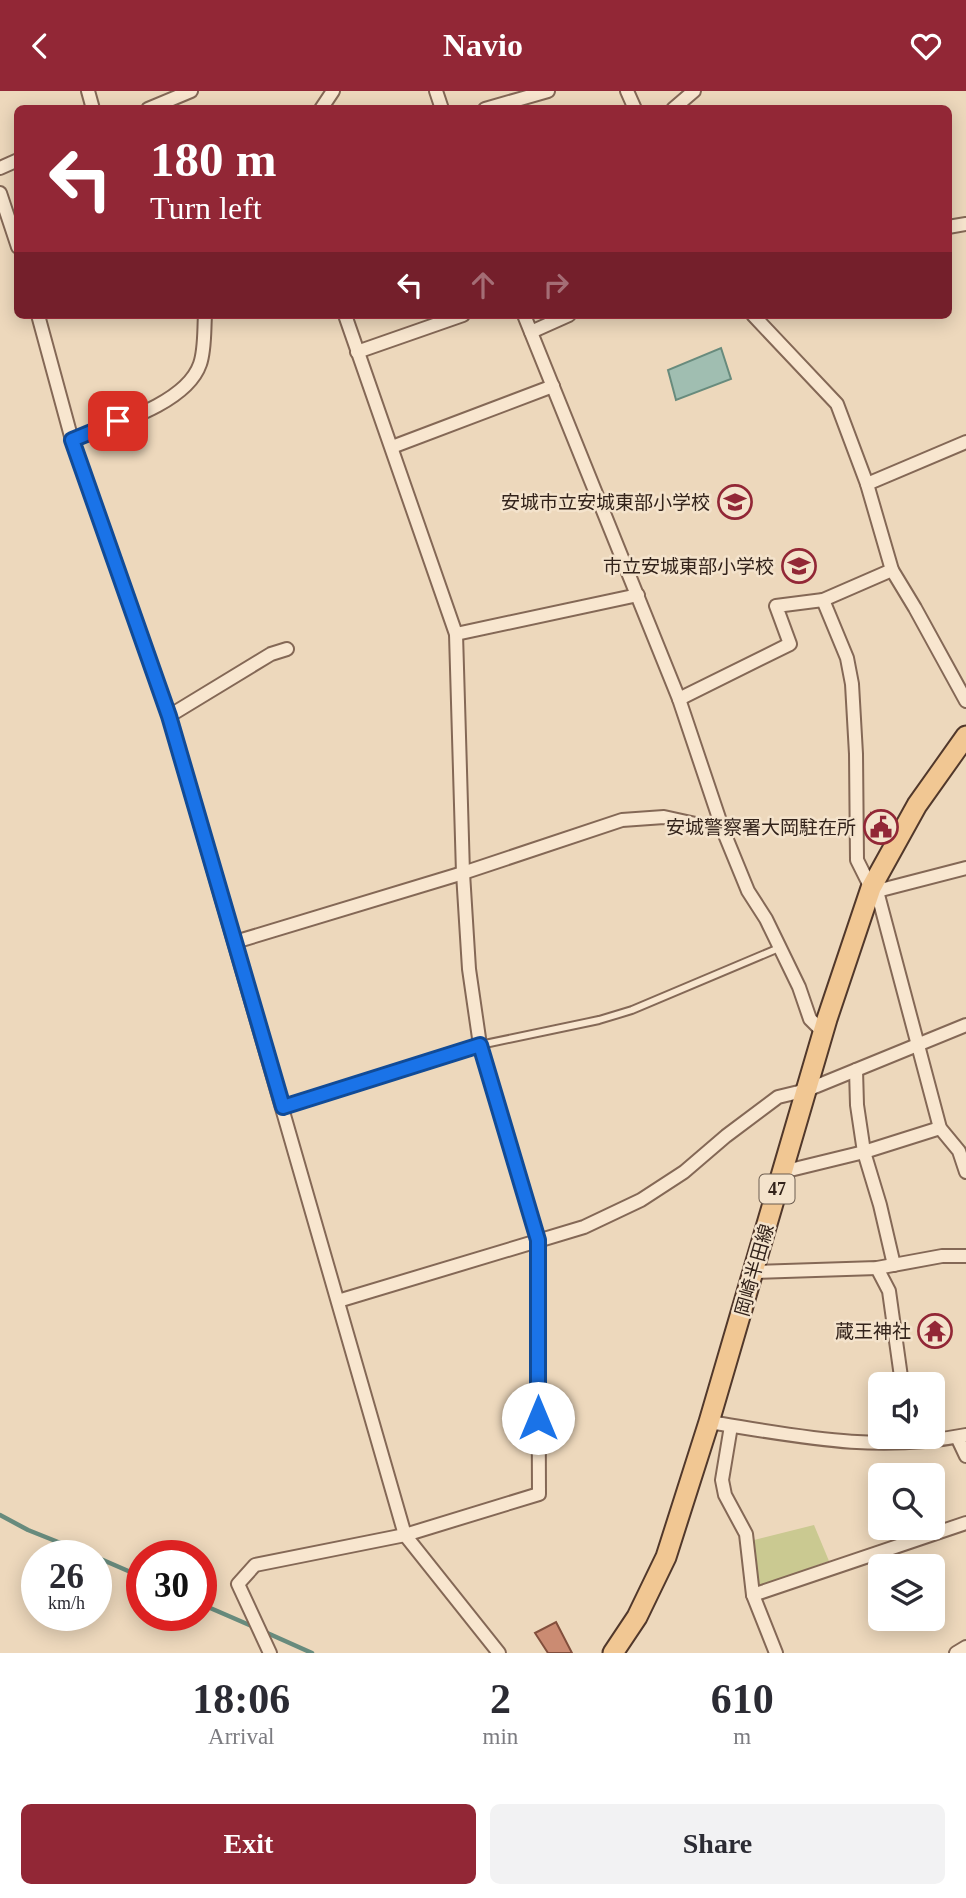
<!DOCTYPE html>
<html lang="en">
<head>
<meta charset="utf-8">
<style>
	:root { --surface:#fff; --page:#f2f2f3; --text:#2b2b33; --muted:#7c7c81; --accent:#922736 }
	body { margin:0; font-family:"Times New Roman","Noto Sans JP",serif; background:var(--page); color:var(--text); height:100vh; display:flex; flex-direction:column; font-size:26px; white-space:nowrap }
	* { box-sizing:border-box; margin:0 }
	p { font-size:23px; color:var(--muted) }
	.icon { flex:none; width:38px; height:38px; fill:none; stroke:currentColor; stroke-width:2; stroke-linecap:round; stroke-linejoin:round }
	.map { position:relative; height:1562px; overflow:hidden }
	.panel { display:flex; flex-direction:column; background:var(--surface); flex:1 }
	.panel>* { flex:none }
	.guide { position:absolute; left:14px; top:14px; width:938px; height:214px; border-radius:10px; box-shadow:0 4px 18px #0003; background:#922736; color:#fff; overflow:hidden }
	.tools { position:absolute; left:868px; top:1281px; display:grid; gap:14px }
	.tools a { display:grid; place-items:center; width:77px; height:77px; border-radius:10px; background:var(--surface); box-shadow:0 4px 18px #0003; font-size:35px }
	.speed { position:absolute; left:21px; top:1449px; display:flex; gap:14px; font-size:35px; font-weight:700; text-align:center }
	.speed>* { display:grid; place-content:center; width:91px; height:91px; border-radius:50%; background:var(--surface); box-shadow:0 4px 18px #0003; line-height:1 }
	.speed small { font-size:18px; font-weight:400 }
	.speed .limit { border:10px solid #d22; background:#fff; color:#111 }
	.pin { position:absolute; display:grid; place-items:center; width:60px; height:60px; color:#fff; margin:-30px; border-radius:14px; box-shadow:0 4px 10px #0006 }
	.me { position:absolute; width:77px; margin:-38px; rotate:0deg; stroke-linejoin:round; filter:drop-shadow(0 0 5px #0008) }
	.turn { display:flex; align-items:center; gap:24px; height:147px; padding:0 21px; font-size:32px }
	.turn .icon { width:91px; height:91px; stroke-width:2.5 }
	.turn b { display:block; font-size:49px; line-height:60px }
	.lanes { display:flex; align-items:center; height:66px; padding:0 21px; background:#0003; justify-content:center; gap:35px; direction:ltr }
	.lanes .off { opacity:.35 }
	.eta { display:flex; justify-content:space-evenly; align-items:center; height:119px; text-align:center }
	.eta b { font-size:42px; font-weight:700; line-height:49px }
	.primary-button { display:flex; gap:14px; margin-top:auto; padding:14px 21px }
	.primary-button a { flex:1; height:80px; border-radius:10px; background:var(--accent); color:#fff; font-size:28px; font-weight:700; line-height:80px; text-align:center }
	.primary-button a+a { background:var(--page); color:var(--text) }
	header { display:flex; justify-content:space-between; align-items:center; height:91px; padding:0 21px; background:var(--accent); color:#fff; font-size:32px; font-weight:700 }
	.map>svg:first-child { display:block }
	.green { fill:#cac991 }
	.water { fill:#a0beb1; stroke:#688b7d; stroke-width:2 }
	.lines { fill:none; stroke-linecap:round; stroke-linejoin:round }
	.stream { stroke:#688b7d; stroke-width:4.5 }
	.building { fill:#cb8b72; stroke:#824f3c; stroke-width:2 }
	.lane-casing { stroke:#846856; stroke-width:10 }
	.street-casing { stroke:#846856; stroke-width:16 }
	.primary-casing { stroke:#51382b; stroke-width:23 }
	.lane { stroke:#f8e6cf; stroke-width:6 }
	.street { stroke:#f8e6cf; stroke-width:12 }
	.primary { stroke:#f1c793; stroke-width:19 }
	.route-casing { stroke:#114b97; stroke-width:18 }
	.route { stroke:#1a73e8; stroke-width:12 }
	.labels { text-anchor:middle; stroke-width:5; stroke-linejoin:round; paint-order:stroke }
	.shield { fill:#f4e3cc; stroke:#6d5d50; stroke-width:2 }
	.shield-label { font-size:18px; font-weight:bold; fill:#33231b }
	.poi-label { font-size:19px; fill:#33231b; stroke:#f4e3cc; text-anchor:end }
	.street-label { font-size:19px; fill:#33231b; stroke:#f4e3cc }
</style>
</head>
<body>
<header><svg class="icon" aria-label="back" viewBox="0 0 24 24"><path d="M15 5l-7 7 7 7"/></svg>Navio<svg class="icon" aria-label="heart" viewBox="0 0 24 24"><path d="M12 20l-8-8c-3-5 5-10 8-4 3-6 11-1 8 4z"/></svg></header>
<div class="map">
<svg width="966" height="1562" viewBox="0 0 966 1562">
	<rect width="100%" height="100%" fill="#edd8bc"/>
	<!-- green -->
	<polygon class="green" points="814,1434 829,1470 759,1495 750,1450"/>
	<!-- water -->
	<polygon class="water" points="721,257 731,288 676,309 668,279"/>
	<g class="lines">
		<!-- stream -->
		<g class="stream">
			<polyline points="0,1424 28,1439 93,1465"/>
			<polyline points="96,1466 142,1486"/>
			<polyline points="201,1513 254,1536"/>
			<polyline points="265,1541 312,1562"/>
		</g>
	</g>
	<!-- building -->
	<g class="building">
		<polygon points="871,722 894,730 882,752 873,746"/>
		<polygon points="556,1531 572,1562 548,1562 535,1542"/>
	</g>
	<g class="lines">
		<!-- lane casing -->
		<g class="lane-casing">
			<polyline id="lane" points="480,954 599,929 632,919 779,857"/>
		</g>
		<!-- street casing -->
		<g class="street-casing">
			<g id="street">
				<polyline points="88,0 93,18"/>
				<polyline points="436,0 442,18"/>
				<polyline points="627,0 635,18"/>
				<polyline points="148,18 191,0"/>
				<polyline points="321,18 333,0"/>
				<polyline points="485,18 548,0"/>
				<polyline points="673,18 694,0"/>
				<polyline points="0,77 18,69"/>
				<polyline points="0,102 18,156"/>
				<polyline points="948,136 966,133"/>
				<polyline points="38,224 72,349 169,625 405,1444 499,1562"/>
				<polyline points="524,224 679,608 723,739 748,800 766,828 799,896 810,928 824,942"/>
				<polyline points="753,224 837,313 867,393 892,479 915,517 966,610"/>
				<polyline points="531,241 569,224"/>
				<polyline points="357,261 463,224"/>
				<path d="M72,349C110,334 186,314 200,273C205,259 204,239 205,224"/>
				<polyline points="392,356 553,295"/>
				<polyline points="867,393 966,351"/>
				<polyline points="823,509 847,567 852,593 856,663 857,769 871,797 877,800 966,777"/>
				<polyline points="456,543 638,504"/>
				<polyline points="679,608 790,553 776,515 823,509 892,479"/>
				<polyline points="169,625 271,563 287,558"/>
				<polyline points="877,800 940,1037 959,1060 966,1081"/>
				<polyline points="235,851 463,782 622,729 664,726 723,739"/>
				<polyline points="856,979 857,1014 864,1061 880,1114 894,1174"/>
				<polyline points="283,1016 480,954"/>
				<polyline points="782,1081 864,1061 940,1037"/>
				<polyline points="877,1177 889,1200 902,1293"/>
				<polyline points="753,1181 877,1177 942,1165 966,1165"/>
				<polyline points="338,1210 584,1136 641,1109 684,1081 726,1045 778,1006 807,999 966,934"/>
				<path d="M709,1331C798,1345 875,1362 966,1344"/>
				<polyline points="731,1335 722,1389 725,1404 746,1443 753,1504 776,1562"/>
				<polyline points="957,1346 966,1365"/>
				<polyline points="753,1504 966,1432"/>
				<polyline points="270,1562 238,1493 255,1474 405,1444 539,1403 538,1149 480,954 469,878 463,782 456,543 345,224"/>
				<polyline points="956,1562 966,1556"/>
			</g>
		</g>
		<!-- primary casing -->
		<g class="primary-casing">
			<polyline id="primary" points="613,1562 637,1526 666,1466 709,1331 827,928 871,797 917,714 966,645"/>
		</g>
		<!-- lane -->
		<use href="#lane" class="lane"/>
		<!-- street -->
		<use href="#street" class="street"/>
		<!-- primary -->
		<use href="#primary" class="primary"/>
	</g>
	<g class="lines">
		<!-- route casing -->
		<g class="route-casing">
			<polyline id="route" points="118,330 72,349 169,625 283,1016 480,954 538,1149 538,1327"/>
		</g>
		<!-- route -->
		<use href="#route" class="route"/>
	</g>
	<!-- icons -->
	<defs>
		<g id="school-ring" transform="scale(1.75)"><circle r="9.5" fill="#f4e3cc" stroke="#922736" stroke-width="1.5"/><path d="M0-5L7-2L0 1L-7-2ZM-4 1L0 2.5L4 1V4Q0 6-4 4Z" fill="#922736"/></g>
		<g id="civic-ring" transform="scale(1.75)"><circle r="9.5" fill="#f4e3cc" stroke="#922736" stroke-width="1.5"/><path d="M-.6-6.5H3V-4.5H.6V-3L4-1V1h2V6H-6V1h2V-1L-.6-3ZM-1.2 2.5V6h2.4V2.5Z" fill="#922736"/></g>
		<g id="temple-ring" transform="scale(1.75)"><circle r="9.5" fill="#f4e3cc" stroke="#922736" stroke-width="1.5"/><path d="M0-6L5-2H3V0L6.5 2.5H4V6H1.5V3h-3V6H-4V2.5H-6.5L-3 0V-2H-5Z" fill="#922736"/></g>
	</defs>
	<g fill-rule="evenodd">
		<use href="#school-ring" x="735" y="411"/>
		<use href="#school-ring" x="799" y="475"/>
		<use href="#civic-ring" x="881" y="736"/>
		<use href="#temple-ring" x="935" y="1240"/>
	</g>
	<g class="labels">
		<!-- shield labels -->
		<rect class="shield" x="759.5" y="1083.5" width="35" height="29" rx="5"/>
		<g class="shield-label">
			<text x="777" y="1104">47</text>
		</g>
		<!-- poi labels -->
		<g class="poi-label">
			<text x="710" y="418">安城市立安城東部小学校</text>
			<text x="774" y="482">市立安城東部小学校</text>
			<text x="856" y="743">安城警察署大岡駐在所</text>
			<text x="911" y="1247">蔵王神社</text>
		</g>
		<!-- street labels -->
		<g class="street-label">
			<text transform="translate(754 1179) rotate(-74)" y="7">岡崎半田線</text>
		</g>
	</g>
</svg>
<div class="tools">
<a><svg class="icon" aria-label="sound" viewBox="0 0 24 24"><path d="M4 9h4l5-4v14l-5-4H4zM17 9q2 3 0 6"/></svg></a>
<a><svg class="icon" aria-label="search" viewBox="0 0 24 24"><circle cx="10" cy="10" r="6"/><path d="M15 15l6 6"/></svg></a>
<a><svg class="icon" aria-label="layers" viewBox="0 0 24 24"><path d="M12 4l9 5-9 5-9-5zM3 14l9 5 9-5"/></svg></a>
</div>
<div class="speed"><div>26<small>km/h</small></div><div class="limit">30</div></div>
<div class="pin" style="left:118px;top:330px;background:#d93025"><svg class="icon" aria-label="arrive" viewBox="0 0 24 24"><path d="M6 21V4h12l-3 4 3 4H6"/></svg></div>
<svg class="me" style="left:538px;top:1327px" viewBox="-20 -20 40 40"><circle r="19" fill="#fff"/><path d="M0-13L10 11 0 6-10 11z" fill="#1a73e8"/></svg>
<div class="guide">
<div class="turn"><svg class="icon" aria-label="left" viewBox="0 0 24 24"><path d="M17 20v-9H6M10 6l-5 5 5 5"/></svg><div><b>180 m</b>Turn left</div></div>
<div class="lanes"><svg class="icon" aria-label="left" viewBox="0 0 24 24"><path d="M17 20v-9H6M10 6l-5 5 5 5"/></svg><svg class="icon off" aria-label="ahead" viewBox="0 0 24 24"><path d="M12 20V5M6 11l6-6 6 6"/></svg><svg class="icon off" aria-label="right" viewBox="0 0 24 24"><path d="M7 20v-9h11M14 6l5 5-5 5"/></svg></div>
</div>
</div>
<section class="panel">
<div class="eta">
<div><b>18:06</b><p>Arrival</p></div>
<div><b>2</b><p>min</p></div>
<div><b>610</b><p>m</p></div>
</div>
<div class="primary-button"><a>Exit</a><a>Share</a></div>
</section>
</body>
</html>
